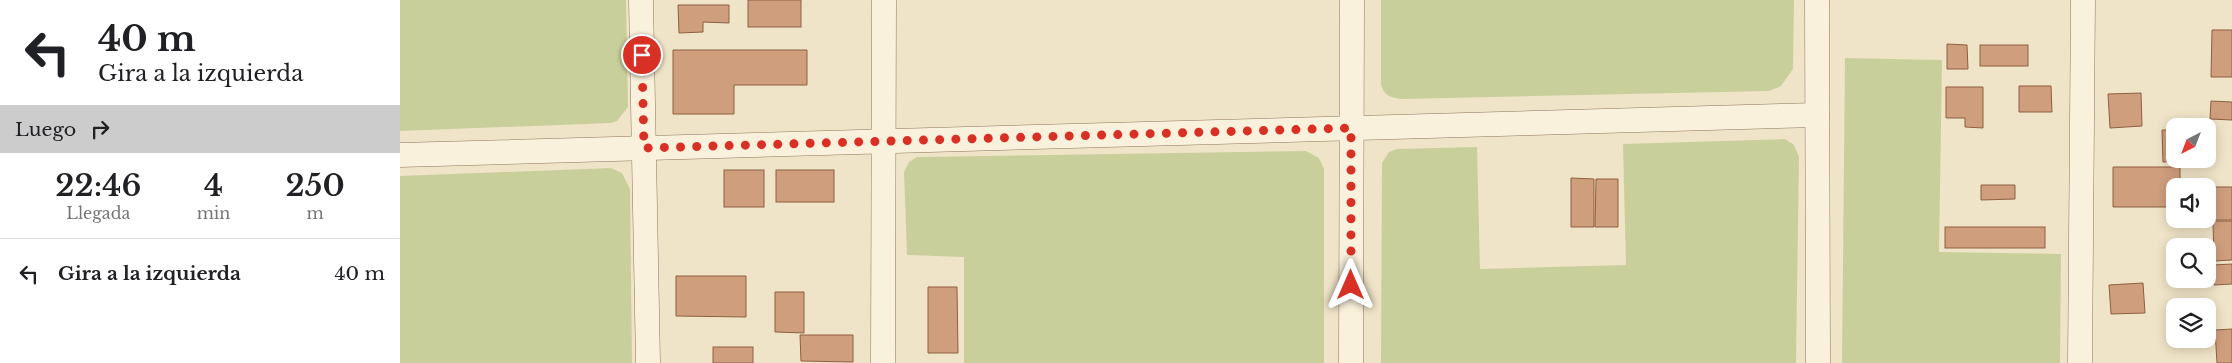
<!DOCTYPE html>
<html lang="es">
<head>
<meta charset="utf-8">
<style>
	:root { --surface:#fff; --page:#f2f2f2; --text:#202124; --muted:#757577; --line:#e0e0e0 }
	body { margin:0; font-family:"Libre Baskerville",serif; background:var(--page); color:var(--text); height:100vh; display:flex; flex-direction:column; font-size:19px; white-space:nowrap }
	* { box-sizing:border-box; margin:0 }
	p { font-size:16px; color:var(--muted) }
	.icon { flex:none; width:28px; height:28px; fill:none; stroke:currentColor; stroke-width:2; stroke-linecap:round; stroke-linejoin:round }
	.map { position:relative; flex:1; overflow:hidden }
	.panel { display:flex; flex-direction:column; background:var(--surface); width:400px }
	.panel>* { flex:none }
	.hud { background:#fff; color:var(--text); overflow:hidden }
	.needle { width:32px; rotate:222deg }
	.fabs { position:absolute; left:1766px; top:118px; display:grid; gap:10px }
	.fabs a { display:grid; place-items:center; width:50px; height:50px; border-radius:10px; background:var(--surface); box-shadow:0 2px 12px #0003; font-size:25px }
	.pin { position:absolute; display:grid; place-items:center; width:42px; height:42px; color:#fff; margin:-21px; border:2px solid #fff; border-radius:50%; box-shadow:0 1px 5px #0007 }
	.me { position:absolute; width:55px; margin:-28px; rotate:0deg; stroke-linejoin:round; filter:drop-shadow(0 0 4px #0008) }
	.turn { display:flex; align-items:center; gap:18px; height:105px; padding:0 15px; font-size:22px }
	.turn .icon { width:65px; height:65px; stroke-width:2.5 }
	.turn b { display:block; font-size:35px; line-height:42px }
	.then { display:flex; align-items:center; height:48px; padding:0 15px; background:#0003; gap:10px; font-size:19px }
	.eta { display:flex; justify-content:space-evenly; align-items:center; height:85px; text-align:center }
	.eta b { font-size:30px; font-weight:600; line-height:35px }
	ul { padding:0; list-style:none }
	li { display:flex; align-items:center; gap:15px; height:70px; padding:0 15px; border-top:1px solid var(--line) }
	li div { flex:1 }
	li b { display:block; font-size:19px }
	li em { font-style:normal }
	main { display:flex; flex:1; min-height:0 }
	.map>svg:first-child { display:block }
	.green { fill:#c9cf9b }
	.building { fill:#cf9f7d; stroke:#8d5f41 }
	.lines { fill:none; stroke-linecap:round; stroke-linejoin:round }
	.minor-casing { stroke:#8d765c; stroke-width:25 }
	.minor { stroke:#faf1dc; stroke-width:24 }
	.route { stroke:#d93025; stroke-width:9; stroke-dasharray:0 16.2 }
</style>
</head>
<body>
<main>
<section class="panel">
<div class="hud">
<div class="turn"><svg class="icon" aria-label="left" viewBox="0 0 24 24"><path d="M17 20v-9H6M10 6l-5 5 5 5"/></svg><div><b>40 m</b>Gira a la izquierda</div></div>
<div class="then">Luego<svg class="icon" aria-label="right" viewBox="0 0 24 24"><path d="M7 20v-9h11M14 6l5 5-5 5"/></svg></div>
</div>
<div class="eta">
<div><b>22:46</b><p>Llegada</p></div>
<div><b>4</b><p>min</p></div>
<div><b>250</b><p>m</p></div>
</div>
<ul>
<li><svg class="icon" aria-label="left" viewBox="0 0 24 24"><path d="M17 20v-9H6M10 6l-5 5 5 5"/></svg><div><b>Gira a la izquierda</b></div><em>40 m</em></li>
</ul>
</section>
<div class="map">
<svg width="1832" height="363" viewBox="0 0 1832 363">
	<rect width="100%" height="100%" fill="#f0e4c8"/>
	<!-- green -->
	<g class="green">
		<polygon points="0,0 226,0 228,107 217,121 211,123 0,131"/>
		<path d="M981,0H1394L1393,69L1381,86L1369,91L1001,99C989,97 985,96 981,85Z"/>
		<polygon points="1445,58 1542,60 1539,252 1661,254 1660,363 1442,363"/>
		<polygon points="1385,139 1394,145 1399,157 1396,363 981,363 982,163 989,152 997,149 1077,147 1080,269 1226,265 1223,144"/>
		<polygon points="906,151 919,158 924,169 924,363 564,363 564,257 507,255 504,172 509,162 517,157"/>
		<polygon points="211,168 222,173 230,189 232,363 0,363 0,176"/>
	</g>
	<!-- building -->
	<g class="building">
		<rect x="348" y="0" width="53" height="27"/>
		<polygon points="278,5 329,5 329,23 303,22 303,32 279,33"/>
		<polygon points="1812,30 1832,30 1832,77 1811,77"/>
		<polygon points="1547,44 1567,45 1568,69 1547,69"/>
		<rect x="1580" y="45" width="48" height="21"/>
		<polygon points="273,50 407,50 407,85 334,85 334,114 273,114"/>
		<polygon points="1619,86 1651,86 1652,112 1619,112"/>
		<polygon points="1546,87 1583,87 1583,128 1565,127 1565,118 1546,118"/>
		<polygon points="1741,93 1742,126 1710,128 1708,94"/>
		<polygon points="1811,101 1832,102 1832,120 1810,119"/>
		<polygon points="1762,130 1775,130 1775,159 1780,159 1780,161 1763,162"/>
		<polygon points="1713,167 1780,167 1780,186 1775,186 1775,207 1713,207"/>
		<rect x="324" y="170" width="40" height="37"/>
		<rect x="376" y="170" width="58" height="32"/>
		<polygon points="1171,178 1194,179 1194,227 1171,227"/>
		<polygon points="1196,179 1218,179 1218,227 1195,227"/>
		<polygon points="1581,185 1615,185 1615,199 1581,200"/>
		<polygon points="1811,187 1832,187 1832,220 1812,220"/>
		<polygon points="1813,221 1832,221 1832,260 1814,261"/>
		<rect x="1545" y="227" width="100" height="21"/>
		<polygon points="1832,264 1832,284 1814,285 1813,265"/>
		<polygon points="276,276 346,276 346,317 276,316"/>
		<polygon points="1743,283 1745,313 1711,314 1709,285"/>
		<polygon points="528,287 557,287 558,353 528,353"/>
		<polygon points="375,292 404,292 404,333 375,332"/>
		<polygon points="1832,329 1832,363 1817,363 1815,330"/>
		<polygon points="400,335 453,335 453,362 401,361"/>
		<rect x="313" y="347" width="40" height="16"/>
	</g>
	<g class="lines">
		<!-- minor casing -->
		<g class="minor-casing">
			<g id="minor">
				<polyline points="241,0 248,363"/>
				<polyline points="1417,0 1418,363"/>
				<polyline points="0,155 1417,115"/>
				<polyline points="483,363 484,0"/>
				<polyline points="951,363 952,0"/>
				<polyline points="1680,363 1683,0"/>
			</g>
		</g>
		<!-- minor -->
		<use href="#minor" class="minor"/>
	</g>
	<g class="lines">
		<!-- route -->
		<polyline class="route" points="242,55 244,148 951,128 951,285"/>
	</g>
</svg>
<div class="fabs">
<a><svg class="needle" viewBox="-14 -14 28 28"><path d="M0-13l5 13h-10z" fill="#e53935"/><path d="M0 13l5-13h-10z" fill="#757577"/></svg></a>
<a><svg class="icon" aria-label="sound" viewBox="0 0 24 24"><path d="M4 9h4l5-4v14l-5-4H4zM17 9q2 3 0 6"/></svg></a>
<a><svg class="icon" aria-label="search" viewBox="0 0 24 24"><circle cx="10" cy="10" r="6"/><path d="M15 15l6 6"/></svg></a>
<a><svg class="icon" aria-label="layers" viewBox="0 0 24 24"><path d="M12 4l9 5-9 5-9-5zM3 14l9 5 9-5"/></svg></a>
</div>
<div class="pin" style="left:242px;top:55px;background:#d93025"><svg class="icon" aria-label="arrive" viewBox="0 0 24 24"><path d="M6 21V4h12l-3 4 3 4H6"/></svg></div>
<svg class="me" style="left:951px;top:285px" viewBox="-20 -20 40 40"><path d="M0-17L14 15 0 8-14 15z" fill="#d93025" stroke="#fff" stroke-width="4"/></svg>
</div>
</main>
</body>
</html>
